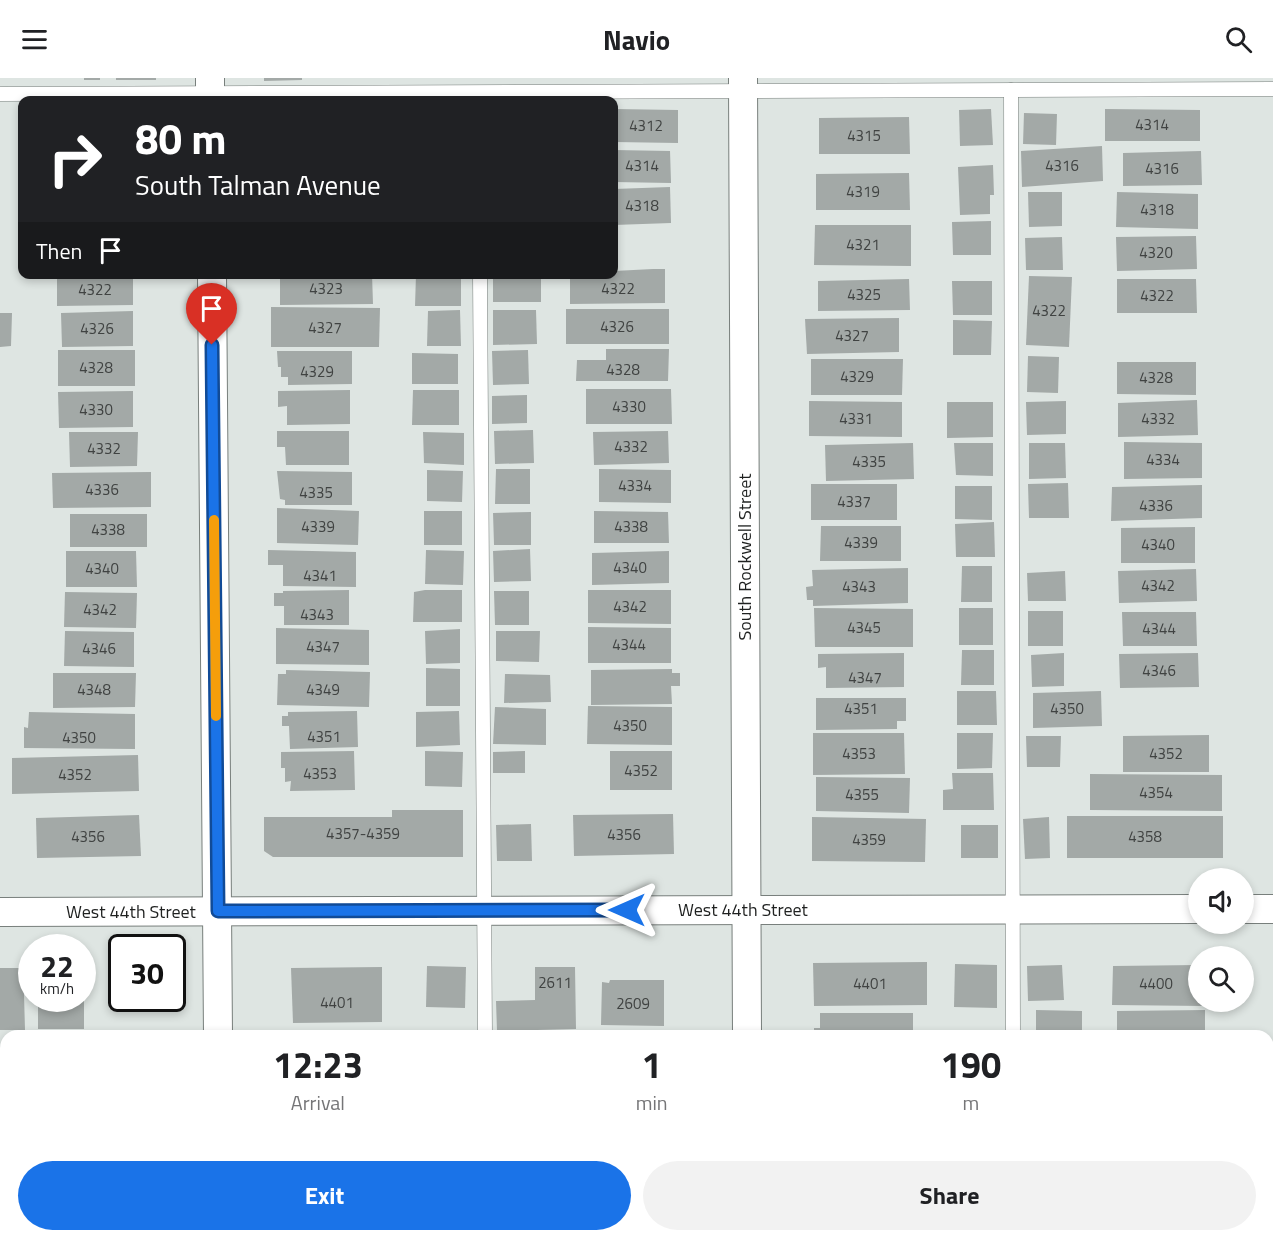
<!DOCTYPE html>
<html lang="en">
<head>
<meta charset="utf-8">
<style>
	:root { --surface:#fff; --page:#f2f2f2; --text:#202124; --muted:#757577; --accent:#1a73e8 }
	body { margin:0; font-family:"Titillium Web",sans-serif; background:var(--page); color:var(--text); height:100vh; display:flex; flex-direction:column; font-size:22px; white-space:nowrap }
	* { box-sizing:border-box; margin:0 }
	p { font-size:20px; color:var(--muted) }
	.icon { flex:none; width:33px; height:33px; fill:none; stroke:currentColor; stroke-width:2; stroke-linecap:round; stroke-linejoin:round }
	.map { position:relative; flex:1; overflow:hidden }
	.drawer { position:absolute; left:0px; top:952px; width:1274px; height:212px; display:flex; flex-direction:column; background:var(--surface); border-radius:18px 18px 0 0; box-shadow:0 3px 9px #0003 }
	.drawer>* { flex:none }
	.guide { position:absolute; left:18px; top:18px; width:600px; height:183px; border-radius:12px; box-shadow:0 3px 9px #0003; background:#202124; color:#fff; overflow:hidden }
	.buttons { position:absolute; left:1188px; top:790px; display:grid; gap:12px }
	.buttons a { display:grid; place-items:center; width:66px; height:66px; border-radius:50%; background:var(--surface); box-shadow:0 3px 9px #0003; font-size:30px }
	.speed { position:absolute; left:18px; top:856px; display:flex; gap:12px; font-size:30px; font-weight:700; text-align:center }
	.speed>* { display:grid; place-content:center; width:78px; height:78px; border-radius:50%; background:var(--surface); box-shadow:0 3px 9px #0003; line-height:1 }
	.speed small { font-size:15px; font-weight:400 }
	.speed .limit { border:3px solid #111; border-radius:9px; background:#fff; color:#111 }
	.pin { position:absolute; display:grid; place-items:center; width:51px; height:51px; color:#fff; margin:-62px -26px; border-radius:50% 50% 50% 0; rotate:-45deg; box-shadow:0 0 6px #0007 }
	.pin .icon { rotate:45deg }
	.me { position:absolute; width:66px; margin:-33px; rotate:270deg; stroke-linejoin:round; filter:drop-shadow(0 0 4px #0008) }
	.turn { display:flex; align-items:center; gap:21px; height:126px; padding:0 18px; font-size:27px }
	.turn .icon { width:78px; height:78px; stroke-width:2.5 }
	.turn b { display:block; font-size:42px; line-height:51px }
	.then { display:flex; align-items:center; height:57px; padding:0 18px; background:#0003; gap:12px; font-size:22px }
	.eta { display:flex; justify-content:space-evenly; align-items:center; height:102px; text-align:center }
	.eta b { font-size:36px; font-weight:700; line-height:42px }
	.primary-button { display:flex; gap:12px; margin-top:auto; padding:12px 18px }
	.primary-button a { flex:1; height:69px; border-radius:36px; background:var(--accent); color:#fff; font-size:24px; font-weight:700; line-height:69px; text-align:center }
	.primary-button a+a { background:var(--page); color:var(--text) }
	header { display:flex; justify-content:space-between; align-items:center; height:78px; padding:0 18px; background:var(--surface); font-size:27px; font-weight:700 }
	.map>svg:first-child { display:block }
	.building { fill:#a3a9a7 }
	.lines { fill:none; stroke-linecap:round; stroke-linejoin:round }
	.lane-casing { stroke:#787f7c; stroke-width:15 }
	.street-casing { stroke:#787f7c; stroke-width:30 }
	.lane { stroke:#fff; stroke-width:14 }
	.street { stroke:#fff; stroke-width:28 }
	.route-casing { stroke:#114b97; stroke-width:15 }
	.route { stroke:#1a73e8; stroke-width:10 }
	.slow { stroke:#f59e0b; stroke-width:10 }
	.labels { text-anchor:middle; stroke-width:4.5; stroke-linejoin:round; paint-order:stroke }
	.number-label { font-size:15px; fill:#404342 }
	.street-label { font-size:18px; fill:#1f2120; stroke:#fff }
</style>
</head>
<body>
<header><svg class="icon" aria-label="menu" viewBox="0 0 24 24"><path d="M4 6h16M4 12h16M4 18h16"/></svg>Navio<svg class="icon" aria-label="search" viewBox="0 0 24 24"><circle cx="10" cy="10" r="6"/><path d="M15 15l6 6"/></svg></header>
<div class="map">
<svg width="1273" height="1163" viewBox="0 0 1273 1163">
	<rect width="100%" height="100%" fill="#dee5e2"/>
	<!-- building -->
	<g class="building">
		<rect x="84" y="0" width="16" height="2"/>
		<rect x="116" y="0" width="40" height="2"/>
		<polygon points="264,0 302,0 302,2 264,3"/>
		<polygon points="614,31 678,32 678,65 614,64"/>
		<polygon points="991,31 993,67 960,68 959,32"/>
		<polygon points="1105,31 1200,32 1200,63 1105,63"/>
		<polygon points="1024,35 1057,36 1056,67 1023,66"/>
		<polygon points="909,39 910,76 819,76 819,40"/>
		<polygon points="1102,68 1103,103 1022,109 1021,73"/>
		<polygon points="614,72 670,73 671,105 614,104"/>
		<polygon points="1201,73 1202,107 1123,108 1123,75"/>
		<polygon points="993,87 994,117 990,117 990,136 960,137 958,89"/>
		<polygon points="909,95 910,132 816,132 816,96"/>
		<polygon points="670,109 671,145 614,147 614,111"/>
		<polygon points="1028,114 1062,114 1062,148 1029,149"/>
		<polygon points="1117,114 1198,116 1198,151 1116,149"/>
		<polygon points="991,143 991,177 953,177 952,144"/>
		<polygon points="815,147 911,147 911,188 814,187"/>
		<polygon points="1196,158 1197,191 1117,193 1116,159"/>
		<polygon points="1062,159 1063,192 1026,192 1025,160"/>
		<polygon points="653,191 665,191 665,225 570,226 570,196 614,196 614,193"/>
		<polygon points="57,196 133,196 133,227 57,228"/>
		<polygon points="280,196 372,196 373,226 280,227"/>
		<polygon points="416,196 461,196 461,228 415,228"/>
		<rect x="493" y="196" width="48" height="28"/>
		<polygon points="1029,198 1072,199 1069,269 1026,267"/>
		<polygon points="909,201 910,232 818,233 818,203"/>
		<polygon points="1117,201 1196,201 1197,235 1117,235"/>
		<polygon points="952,203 992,203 992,237 953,237"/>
		<polygon points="271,229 380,230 379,269 271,269"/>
		<rect x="566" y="231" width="103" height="35"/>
		<polygon points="460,232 461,268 427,268 428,233"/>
		<polygon points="493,232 536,232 537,266 493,267"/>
		<polygon points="133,233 133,268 62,269 61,235"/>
		<polygon points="0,235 12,235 11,268 0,269"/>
		<polygon points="899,240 899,274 807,276 805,241"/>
		<polygon points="953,242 992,243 991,277 953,277"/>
		<polygon points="606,271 669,271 668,303 576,303 577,282 606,282"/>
		<rect x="58" y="272" width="77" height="36"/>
		<polygon points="528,272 529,306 493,307 492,273"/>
		<polygon points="277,273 352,273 352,306 288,307 288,299 281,299 281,289 278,289"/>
		<polygon points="412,275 458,276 458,306 412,306"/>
		<polygon points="1028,278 1059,279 1058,315 1027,314"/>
		<polygon points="811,281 903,281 902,317 811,317"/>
		<polygon points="1117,284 1196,284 1196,317 1117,316"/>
		<polygon points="586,311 671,311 672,346 586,346"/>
		<polygon points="350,312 350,346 287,347 287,328 278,329 278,313"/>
		<polygon points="413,312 459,312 459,347 412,347"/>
		<polygon points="133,313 133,349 59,350 58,314"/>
		<polygon points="527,317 527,345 492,346 492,318"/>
		<polygon points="1197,322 1198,357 1118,359 1118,325"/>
		<polygon points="809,323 902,324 902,359 809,358"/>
		<polygon points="1066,323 1066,356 1027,357 1026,324"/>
		<polygon points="947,324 993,324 993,359 947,360"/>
		<polygon points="533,352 534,385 495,386 494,353"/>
		<polygon points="277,353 349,353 349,387 286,387 285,369 277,369"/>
		<polygon points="668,353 669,385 594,387 593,354"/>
		<polygon points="69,354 138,354 137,388 70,389"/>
		<polygon points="423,354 464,355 464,387 424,385"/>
		<polygon points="1124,364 1202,365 1202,400 1124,401"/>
		<polygon points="913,365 914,401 826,403 825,367"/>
		<polygon points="954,365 993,365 993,398 956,397"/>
		<polygon points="1029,365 1065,365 1066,400 1029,401"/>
		<polygon points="496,391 530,391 530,426 495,426"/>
		<polygon points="599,391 671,392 671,425 599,424"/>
		<polygon points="427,392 463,393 462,424 427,423"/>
		<polygon points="277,393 352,394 352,427 285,427 285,422 280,421"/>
		<polygon points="151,394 151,429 53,430 52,395"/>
		<polygon points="1068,405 1069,440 1029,440 1028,406"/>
		<rect x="811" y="406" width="86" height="36"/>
		<polygon points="1202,407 1202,440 1111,443 1112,409"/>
		<polygon points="955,408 992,408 992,442 955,441"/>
		<polygon points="277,430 359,433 358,467 277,465"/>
		<rect x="424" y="433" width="38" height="34"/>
		<polygon points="594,433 668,434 669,465 594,465"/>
		<polygon points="531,434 531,467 494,467 493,435"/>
		<rect x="70" y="436" width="77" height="33"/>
		<polygon points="994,444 995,479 956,479 955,446"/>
		<polygon points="821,448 901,448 901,483 820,483"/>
		<polygon points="1195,449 1195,485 1121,485 1121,450"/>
		<polygon points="530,471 531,503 494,504 493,473"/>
		<polygon points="268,472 356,474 356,509 283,508 283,487 268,487"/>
		<polygon points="426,472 464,473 463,507 425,506"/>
		<polygon points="66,473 136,473 137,509 66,509"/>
		<polygon points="669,473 669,505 592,507 592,475"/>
		<polygon points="962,488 992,488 992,524 961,524"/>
		<polygon points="908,490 908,525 813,528 813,522 807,522 806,509 813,508 812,492"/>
		<polygon points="1196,491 1197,523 1119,525 1118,493"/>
		<polygon points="1065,493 1066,523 1028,523 1027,495"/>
		<polygon points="349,512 349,547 284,547 284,528 274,528 274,515 283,515 283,513"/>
		<polygon points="425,512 462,512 462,544 413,544 414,514"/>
		<polygon points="588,512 671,512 671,546 588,545"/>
		<polygon points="494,513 529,513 529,547 495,547"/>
		<polygon points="65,514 137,515 136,550 64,549"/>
		<polygon points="814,530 913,531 913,569 815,569"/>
		<rect x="959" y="530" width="34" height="37"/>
		<rect x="1028" y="533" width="35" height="35"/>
		<polygon points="1122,534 1196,534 1197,568 1123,568"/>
		<polygon points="588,549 671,550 671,585 588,585"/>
		<polygon points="276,550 369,552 369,587 276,586"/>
		<polygon points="460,551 460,585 426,586 425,553"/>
		<polygon points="65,553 134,554 134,589 64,588"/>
		<polygon points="496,553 540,553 539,584 496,583"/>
		<polygon points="962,572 994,572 994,607 961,607"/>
		<polygon points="904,575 904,609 826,610 826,589 818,590 818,576"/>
		<polygon points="1064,575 1064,608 1032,609 1031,577"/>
		<polygon points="1198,575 1199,609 1120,610 1119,576"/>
		<polygon points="426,590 460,591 460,628 426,628"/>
		<polygon points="672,591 672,595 680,595 680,608 671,608 672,626 591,627 591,592"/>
		<polygon points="286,592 370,594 369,629 277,627 278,596 286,596"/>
		<polygon points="53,595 136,595 135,629 53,630"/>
		<polygon points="505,596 550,597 551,624 504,625"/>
		<polygon points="957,613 996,613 997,647 957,647"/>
		<polygon points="1101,613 1102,648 1033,650 1033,615"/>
		<polygon points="816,620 906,620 906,643 897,643 897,651 816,652"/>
		<polygon points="588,628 672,629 672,667 587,666"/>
		<polygon points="495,629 546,631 546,667 493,666"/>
		<polygon points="357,633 358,669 290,671 289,648 282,648 282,638 288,638 288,634"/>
		<polygon points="459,633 460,667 416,669 416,634"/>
		<polygon points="29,634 135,636 135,671 24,670 24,649 28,650"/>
		<polygon points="813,655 904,655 905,696 813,697"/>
		<polygon points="957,655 993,655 992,690 957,691"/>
		<polygon points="1209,657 1209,694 1123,694 1123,658"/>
		<polygon points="1026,658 1061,658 1060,689 1027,689"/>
		<polygon points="354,673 355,712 290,713 291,703 285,704 285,690 281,690 281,674"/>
		<polygon points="425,673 463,674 462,709 425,708"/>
		<polygon points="525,673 525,695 493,695 493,674"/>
		<rect x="610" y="673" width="62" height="39"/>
		<polygon points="138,677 139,713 12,716 12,680"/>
		<polygon points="952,695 993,695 994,732 943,732 943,712 953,711"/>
		<polygon points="1090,696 1222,697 1222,733 1090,732"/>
		<polygon points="816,699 910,700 909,735 816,733"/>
		<polygon points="392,732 463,732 463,779 273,779 264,773 264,739 392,739"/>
		<polygon points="673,736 674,776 574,778 573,737"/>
		<polygon points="139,737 141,778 37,780 36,740"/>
		<rect x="1067" y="738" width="156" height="42"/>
		<polygon points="812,739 926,741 925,784 812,783"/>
		<polygon points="1049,739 1050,780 1025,781 1023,741"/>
		<polygon points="531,746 532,783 497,783 496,747"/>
		<rect x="961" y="747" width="37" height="33"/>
		<polygon points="927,884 927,927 814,928 813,885"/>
		<polygon points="955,886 997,887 997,930 954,929"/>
		<polygon points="1062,887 1064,922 1028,923 1027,888"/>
		<polygon points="1198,887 1198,924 1205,924 1205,928 1112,927 1113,888"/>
		<polygon points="427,888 466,889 465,930 426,929"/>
		<polygon points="382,889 382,944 293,945 291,890"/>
		<polygon points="535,889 575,889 576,951 497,953 496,923 535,922"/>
		<polygon points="0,890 32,890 32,917 24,916 25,952 0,952"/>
		<polygon points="610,902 664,902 664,948 601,947 602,904 609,905"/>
		<polygon points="38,921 84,922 84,951 38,951"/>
		<polygon points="1036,932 1082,933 1082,958 1036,958"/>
		<polygon points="1205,932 1205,958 1117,958 1117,933"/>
		<polygon points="820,935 913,935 913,958 814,958 814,950 820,950"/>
		<polygon points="599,954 685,955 685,958 599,958"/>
		<rect x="139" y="956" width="23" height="2"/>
		<polygon points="0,994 6,994 6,1025 0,1026"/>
		<rect x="0" y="1112" width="6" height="35"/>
		<polygon points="0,1155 11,1158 11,1163 0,1163"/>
		<rect x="69" y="1158" width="86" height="5"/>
		<rect x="429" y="1158" width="37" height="5"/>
		<rect x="499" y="1158" width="33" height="5"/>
		<polygon points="594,1158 673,1158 674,1163 594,1163"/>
		<rect x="823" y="1158" width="108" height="5"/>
		<rect x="960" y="1158" width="34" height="5"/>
		<rect x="1031" y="1158" width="34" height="5"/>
		<rect x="1124" y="1158" width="79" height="5"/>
	</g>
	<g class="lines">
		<!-- lane casing -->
		<g class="lane-casing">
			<g id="lane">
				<polyline points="1011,12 1013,958"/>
				<polyline points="0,16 1273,11"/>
				<polyline points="480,196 485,958"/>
				<polyline points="485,1158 485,1163"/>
				<polyline points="1014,1158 1014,1163"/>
			</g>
		</g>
		<!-- street casing -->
		<g class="street-casing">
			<g id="street">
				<polyline points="210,0 210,22"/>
				<polyline points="743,0 747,958"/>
				<polyline points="212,196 218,958"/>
				<polyline points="1244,831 1273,831"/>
				<polyline points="0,834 1198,831"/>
				<polyline points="218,1158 218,1163"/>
				<polyline points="747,1158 748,1163"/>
			</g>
		</g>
		<!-- lane -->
		<use href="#lane" class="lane"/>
		<!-- street -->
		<use href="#street" class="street"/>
	</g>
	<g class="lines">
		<!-- route casing -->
		<g class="route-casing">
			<polyline id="route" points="212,267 218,833 627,832"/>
		</g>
		<!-- route -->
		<use href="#route" class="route"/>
		<!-- slow -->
		<polyline class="slow" points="214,442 216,638"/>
	</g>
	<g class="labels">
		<!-- number labels -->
		<g class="number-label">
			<text x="1152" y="52">4314</text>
			<text x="646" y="53">4312</text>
			<text x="864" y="63">4315</text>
			<text x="642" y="93">4314</text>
			<text x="1062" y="93">4316</text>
			<text x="1162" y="96">4316</text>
			<text x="863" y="119">4319</text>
			<text x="642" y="133">4318</text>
			<text x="1157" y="137">4318</text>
			<text x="863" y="172">4321</text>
			<text x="1156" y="180">4320</text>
			<text x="326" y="216">4323</text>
			<text x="618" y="216">4322</text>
			<text x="95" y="217">4322</text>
			<text x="864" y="222">4325</text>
			<text x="1157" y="223">4322</text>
			<text x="1049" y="238">4322</text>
			<text x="617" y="254">4326</text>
			<text x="325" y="255">4327</text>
			<text x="97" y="256">4326</text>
			<text x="852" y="263">4327</text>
			<text x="96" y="295">4328</text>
			<text x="623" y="297">4328</text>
			<text x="317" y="299">4329</text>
			<text x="857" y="304">4329</text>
			<text x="1156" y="305">4328</text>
			<text x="629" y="334">4330</text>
			<text x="96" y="337">4330</text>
			<text x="856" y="346">4331</text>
			<text x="1158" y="346">4332</text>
			<text x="631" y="374">4332</text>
			<text x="104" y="376">4332</text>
			<text x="1163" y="387">4334</text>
			<text x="869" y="389">4335</text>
			<text x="635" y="413">4334</text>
			<text x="102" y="417">4336</text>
			<text x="316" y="420">4335</text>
			<text x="854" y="429">4337</text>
			<text x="1156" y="433">4336</text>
			<text x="318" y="454">4339</text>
			<text x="631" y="454">4338</text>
			<text x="108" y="457">4338</text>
			<text x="861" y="470">4339</text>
			<text x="1158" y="472">4340</text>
			<text x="630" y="495">4340</text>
			<text x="102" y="496">4340</text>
			<text x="320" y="503">4341</text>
			<text x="1158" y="513">4342</text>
			<text x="859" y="514">4343</text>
			<text x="630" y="534">4342</text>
			<text x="100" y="537">4342</text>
			<text x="317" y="542">4343</text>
			<text x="864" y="555">4345</text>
			<text x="1159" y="556">4344</text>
			<text x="629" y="572">4344</text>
			<text x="323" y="574">4347</text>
			<text x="99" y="576">4346</text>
			<text x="1159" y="598">4346</text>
			<text x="865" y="605">4347</text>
			<text x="94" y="617">4348</text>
			<text x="323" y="617">4349</text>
			<text x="861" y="636">4351</text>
			<text x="1067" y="636">4350</text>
			<text x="630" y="653">4350</text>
			<text x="324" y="664">4351</text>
			<text x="79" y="665">4350</text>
			<text x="859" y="681">4353</text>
			<text x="1166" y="681">4352</text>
			<text x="641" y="698">4352</text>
			<text x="320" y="701">4353</text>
			<text x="75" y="702">4352</text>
			<text x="1156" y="720">4354</text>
			<text x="862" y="722">4355</text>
			<text x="363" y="761">4357-4359</text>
			<text x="624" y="762">4356</text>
			<text x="88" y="764">4356</text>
			<text x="1145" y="764">4358</text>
			<text x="869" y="767">4359</text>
			<text x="555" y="910">2611</text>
			<text x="870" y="911">4401</text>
			<text x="1156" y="911">4400</text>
			<text x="337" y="930">4401</text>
			<text x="633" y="931">2609</text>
		</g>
		<!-- street labels -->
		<g class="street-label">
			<text transform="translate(745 479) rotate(-90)" y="6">South Rockwell Street</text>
			<text x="743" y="838">West 44th Street</text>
			<text x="131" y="840">West 44th Street</text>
		</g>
	</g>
</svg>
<div class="buttons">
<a><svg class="icon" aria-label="sound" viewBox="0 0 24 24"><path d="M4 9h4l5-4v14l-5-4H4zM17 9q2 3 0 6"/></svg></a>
<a><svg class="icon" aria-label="search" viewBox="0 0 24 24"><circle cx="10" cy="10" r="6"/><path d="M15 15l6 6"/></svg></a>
</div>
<div class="speed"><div>22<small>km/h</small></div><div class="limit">30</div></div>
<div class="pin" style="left:212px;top:267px;background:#d93025"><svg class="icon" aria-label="arrive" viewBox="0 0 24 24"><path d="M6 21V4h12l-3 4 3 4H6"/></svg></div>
<svg class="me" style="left:627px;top:832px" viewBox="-20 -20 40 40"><path d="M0-17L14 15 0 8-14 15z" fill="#1a73e8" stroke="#fff" stroke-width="4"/></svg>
<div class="guide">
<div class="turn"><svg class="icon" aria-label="right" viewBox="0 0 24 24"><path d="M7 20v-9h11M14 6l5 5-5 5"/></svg><div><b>80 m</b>South Talman Avenue</div></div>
<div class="then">Then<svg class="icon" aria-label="arrive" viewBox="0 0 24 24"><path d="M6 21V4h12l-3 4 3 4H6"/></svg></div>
</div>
<section class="drawer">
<div class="eta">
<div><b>12:23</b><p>Arrival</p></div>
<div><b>1</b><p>min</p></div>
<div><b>190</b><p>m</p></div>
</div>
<div class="primary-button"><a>Exit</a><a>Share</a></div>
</section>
</div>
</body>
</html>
